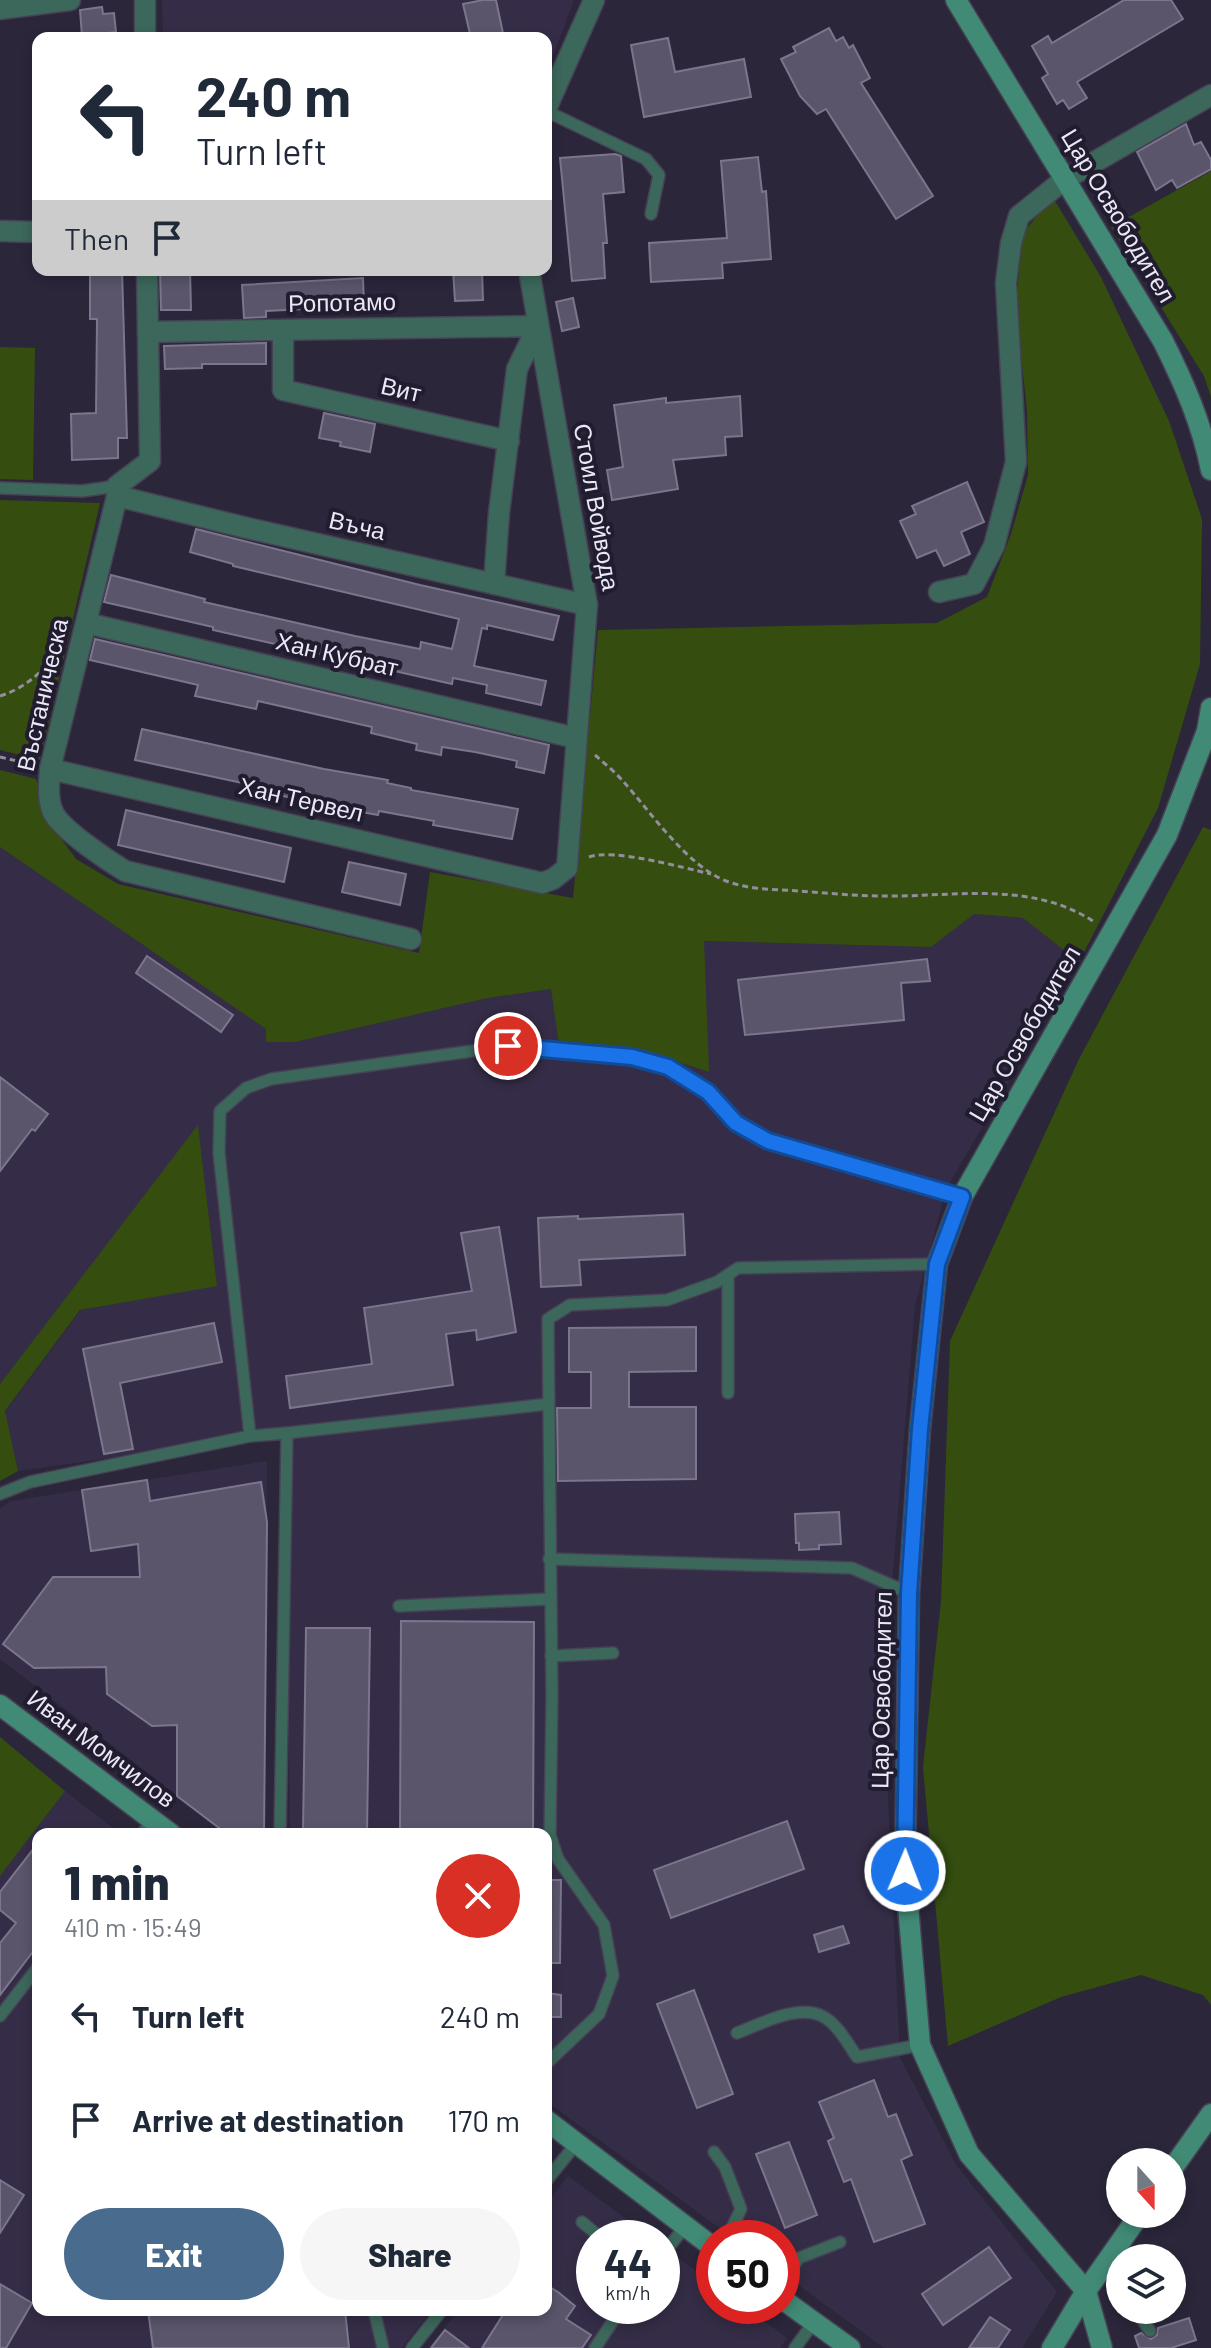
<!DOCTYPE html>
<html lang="en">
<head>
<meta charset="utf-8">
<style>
	:root { --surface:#fff; --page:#f6f6f7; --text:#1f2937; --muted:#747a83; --accent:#496c8e }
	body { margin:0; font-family:Barlow,sans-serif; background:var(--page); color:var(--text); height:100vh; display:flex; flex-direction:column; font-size:30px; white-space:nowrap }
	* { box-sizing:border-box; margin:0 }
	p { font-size:26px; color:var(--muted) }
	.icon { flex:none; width:44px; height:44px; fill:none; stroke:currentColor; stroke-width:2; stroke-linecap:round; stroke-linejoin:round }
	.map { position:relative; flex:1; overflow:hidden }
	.panel { position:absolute; left:32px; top:1828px; width:520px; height:488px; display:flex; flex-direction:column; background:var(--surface); border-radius:16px; box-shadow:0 4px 12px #0003 }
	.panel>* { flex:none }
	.banner { position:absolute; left:32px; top:32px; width:520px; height:244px; border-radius:16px; box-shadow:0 4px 12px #0003; background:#fff; color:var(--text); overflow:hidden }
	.needle { width:52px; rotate:159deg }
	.controls { position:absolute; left:1106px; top:2148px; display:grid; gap:16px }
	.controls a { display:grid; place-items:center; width:80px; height:80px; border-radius:50%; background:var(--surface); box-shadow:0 4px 12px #0003; font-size:40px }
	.speed { position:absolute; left:576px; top:2220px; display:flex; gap:16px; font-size:40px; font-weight:700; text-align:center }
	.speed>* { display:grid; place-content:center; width:104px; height:104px; border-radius:50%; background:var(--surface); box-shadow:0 4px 12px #0003; line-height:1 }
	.speed small { font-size:20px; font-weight:400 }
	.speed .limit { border:12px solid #d22; background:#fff; color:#111 }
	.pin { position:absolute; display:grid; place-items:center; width:68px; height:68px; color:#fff; margin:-34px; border:4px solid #fff; border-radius:50%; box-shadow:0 2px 8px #0007 }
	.me { position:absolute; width:88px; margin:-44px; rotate:1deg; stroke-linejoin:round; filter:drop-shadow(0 0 6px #0008) }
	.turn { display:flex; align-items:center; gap:28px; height:168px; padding:0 32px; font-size:36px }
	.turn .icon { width:104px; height:104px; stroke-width:2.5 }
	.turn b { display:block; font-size:56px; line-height:68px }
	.then { display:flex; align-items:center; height:76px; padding:0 32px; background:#0003; gap:16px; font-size:30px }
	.round { display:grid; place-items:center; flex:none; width:84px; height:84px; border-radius:42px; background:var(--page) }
	.head { display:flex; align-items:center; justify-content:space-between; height:136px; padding:0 32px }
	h1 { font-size:48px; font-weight:800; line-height:60px }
	.action { display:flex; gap:16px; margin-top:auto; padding:16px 32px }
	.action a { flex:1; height:92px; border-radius:48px; background:var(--accent); color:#fff; font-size:32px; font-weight:800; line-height:92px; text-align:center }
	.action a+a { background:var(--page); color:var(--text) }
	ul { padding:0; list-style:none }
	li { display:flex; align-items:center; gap:24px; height:104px; padding:0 32px }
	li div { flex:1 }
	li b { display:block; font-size:30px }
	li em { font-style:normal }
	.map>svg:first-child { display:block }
	.built { fill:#352d47 }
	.green { fill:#354e10 }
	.building { fill:#5a556b; stroke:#7b758d; stroke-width:2 }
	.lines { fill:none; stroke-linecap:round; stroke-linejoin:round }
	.lane-casing { stroke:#464154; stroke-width:14 }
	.street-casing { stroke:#464154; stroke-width:23 }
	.secondary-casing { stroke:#464154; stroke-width:23 }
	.path { stroke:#928e9e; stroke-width:3; stroke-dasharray:6 4; stroke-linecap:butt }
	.lane { stroke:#3c675b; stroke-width:11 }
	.street { stroke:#3c675b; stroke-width:20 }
	.secondary { stroke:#418a76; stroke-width:20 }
	.route-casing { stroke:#114b97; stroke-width:20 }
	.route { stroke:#1a73e8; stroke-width:14 }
	.labels { text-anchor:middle; stroke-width:8; stroke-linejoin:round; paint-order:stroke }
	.street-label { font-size:24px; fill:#ebe8f6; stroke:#211c2f }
</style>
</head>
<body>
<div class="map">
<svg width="1211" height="2348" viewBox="0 0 1211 2348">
	<rect width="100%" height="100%" fill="#2b263a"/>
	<!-- built -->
	<g class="built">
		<polygon points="162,0 574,0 546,75 546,38 163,38"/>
		<polygon points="0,847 266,1029 266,1042 295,1042 488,998 552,989 559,1044 637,1049 708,1072 703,941 931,947 973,914 1023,918 1079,962 946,1189 915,1306 883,1692 900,2058 957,2166 1057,2292 1022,2348 884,2348 782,2273 782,2238 733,2238 546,2101 546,1834 290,1834 285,1433 18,1471 5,1412 81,1310 217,1285 198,1126 0,1384"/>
		<polygon points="267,1461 264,1834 227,1834 0,1659 0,1508 11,1501"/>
		<polygon points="65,1791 121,1834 38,1834 38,2310 432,2310 402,2348 0,2348 0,1876"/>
		<polygon points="568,2176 652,2238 594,2238 594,2306 662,2306 662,2246 714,2284 714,2306 744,2306 787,2338 780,2348 428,2348 459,2310 546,2310 546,2204"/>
	</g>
	<!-- green -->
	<g class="green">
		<polygon points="1211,171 1211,397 1204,376 1111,227"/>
		<polygon points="1052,196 1101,277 1169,421 1202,519 1200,664 1158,808 1079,962 1023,918 974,914 931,947 704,941 709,1072 637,1049 559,1044 551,989 488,998 295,1042 266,1042 266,1029 0,847 0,770 36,779 50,823 76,859 118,884 419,953 430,872 573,898 598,630 937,623 987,597 1011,534 1028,475 1027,411 1016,307 1022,235"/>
		<polygon points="0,347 35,348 33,480 0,479"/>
		<polygon points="0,500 100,503 40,760 0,750"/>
		<polygon points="1203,827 1211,830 1211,2005 1203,1995 1141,1975 1061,1997 948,2046 923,1767 941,1601 950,1341 1079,1059"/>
		<polygon points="198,1125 217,1286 80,1310 5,1411 18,1471 0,1481 0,1384"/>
		<polygon points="0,1737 65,1791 0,1876"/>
	</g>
	<!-- building -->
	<g class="building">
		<polygon points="483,0 496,0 504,38 471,38 463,4"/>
		<polygon points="1124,0 1171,0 1183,19 1077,82 1087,98 1069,109 1063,100 1057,104 1042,78 1048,74 1032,46 1048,36 1052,43"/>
		<polygon points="102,7 103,14 114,13 116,32 82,36 80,10"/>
		<polygon points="829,28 836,41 843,37 849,48 853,45 870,78 861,83 933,196 896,219 826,109 817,114 800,96 781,59 796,52 793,47"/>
		<polygon points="668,38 675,72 744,59 751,97 644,117 631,45"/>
		<polygon points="1186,124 1194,145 1201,142 1211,160 1211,169 1177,188 1172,180 1156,190 1137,152"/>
		<polygon points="615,154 621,156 624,192 603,194 607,243 603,243 605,278 572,281 560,158"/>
		<polygon points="758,157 762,192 766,191 771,259 722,263 723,278 651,282 649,243 727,238 721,161"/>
		<polygon points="90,270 122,270 127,438 118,438 118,458 72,460 71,414 96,413 97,319 90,319"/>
		<polygon points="160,270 190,270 191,310 161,310"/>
		<polygon points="453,270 482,270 483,300 455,301"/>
		<polygon points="363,278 364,306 266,311 266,317 244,318 242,285"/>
		<polygon points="573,298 579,327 562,331 556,302"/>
		<polygon points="266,343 266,364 202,364 202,368 165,369 164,346"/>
		<polygon points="740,396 742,436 725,437 726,455 673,460 678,489 612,500 607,470 623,467 614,405 666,398 666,403"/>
		<polygon points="324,413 375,424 370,452 340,446 341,442 319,438"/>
		<polygon points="967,482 984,522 961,532 970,554 944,566 936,550 917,558 900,521 916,514 912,506"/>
		<polygon points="196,529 420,585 559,616 553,640 487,625 487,629 482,628 474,666 546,681 541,705 486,693 487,685 453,678 452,684 213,630 213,627 104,602 111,575 205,599 204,602 355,636 420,649 421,642 452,649 459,619 233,566 233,564 190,552"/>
		<polygon points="95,639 549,745 544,773 516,767 517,761 475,752 442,747 441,755 416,750 417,744 371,733 372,727 258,701 256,709 195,696 198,685 90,660"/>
		<polygon points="142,729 324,769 388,780 387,783 411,788 411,790 518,809 512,839 433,825 434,821 379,811 378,815 308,802 246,787 247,784 135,760"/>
		<polygon points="126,810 291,848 284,882 118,845"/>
		<polygon points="349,862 406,874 400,905 342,892"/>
		<polygon points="147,956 233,1015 221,1032 136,973"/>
		<polygon points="927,959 930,981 901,983 904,1020 745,1035 738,980"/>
		<polygon points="0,1077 48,1114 35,1131 32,1129 0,1171"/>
		<polygon points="683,1214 685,1255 579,1260 581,1285 541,1287 538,1218 578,1216 578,1219"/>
		<polygon points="499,1227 516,1332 477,1340 476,1330 446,1334 453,1385 290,1408 286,1376 372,1364 364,1308 472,1291 461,1233"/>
		<polygon points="214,1323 222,1362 120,1383 133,1449 104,1454 83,1349"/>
		<polygon points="696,1327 696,1371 629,1372 629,1407 696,1407 696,1479 558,1481 557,1408 591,1408 591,1372 569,1372 569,1328"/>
		<polygon points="147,1480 150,1501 261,1482 267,1522 264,1834 227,1834 177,1796 177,1725 152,1726 107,1694 106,1667 34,1668 3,1644 53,1577 140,1577 138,1544 91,1551 82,1490"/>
		<polygon points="839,1512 841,1544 819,1545 819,1549 799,1550 799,1543 796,1543 795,1514"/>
		<polygon points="401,1621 534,1622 533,1834 400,1834"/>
		<polygon points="306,1628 370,1628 367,1834 303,1834"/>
		<polygon points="787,1821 804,1869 671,1918 654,1870"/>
		<polygon points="38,1843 38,1945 0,1995 0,1943 16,1923 0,1910 0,1892"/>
		<polygon points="546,1880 561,1880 560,1963 546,1963"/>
		<polygon points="843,1926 849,1943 819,1952 814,1935"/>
		<polygon points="694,1990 733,2094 697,2108 657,2004"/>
		<polygon points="546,1993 561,1995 561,2017 546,2017"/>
		<polygon points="874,2080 888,2117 896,2114 912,2155 901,2160 925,2224 874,2242 851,2179 844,2182 828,2141 834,2138 819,2102"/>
		<polygon points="789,2142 817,2215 785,2228 756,2154"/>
		<polygon points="0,2180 24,2195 0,2233"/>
		<polygon points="989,2247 1011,2278 943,2325 922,2294"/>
		<polygon points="0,2284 32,2303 6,2348 0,2348"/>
		<polygon points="546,2285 558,2292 575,2306 566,2319 591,2335 582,2348 482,2348 506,2310 546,2310"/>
		<polygon points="148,2310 345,2310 349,2348 153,2348"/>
		<polygon points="990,2317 1010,2330 998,2348 969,2348"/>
		<polygon points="1189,2318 1196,2340 1171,2348 1139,2348 1135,2336 1141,2333 1151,2339 1157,2335 1158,2328"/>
		<polygon points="445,2330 469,2348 431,2348"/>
	</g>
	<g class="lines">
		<!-- lane casing -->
		<g class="lane-casing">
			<g id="lane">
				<polyline points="546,111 646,159 659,175 651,214"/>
				<polyline points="0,488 82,491 117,486"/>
				<polyline points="728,1275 728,1393"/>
				<polyline points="287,1433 548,1404"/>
				<polyline points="250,1436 219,1153 220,1111 246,1088 271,1079 508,1046 632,1057 668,1067 708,1092 736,1123 768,1141 962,1197"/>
				<polyline points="0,1494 30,1482 250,1436 287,1433 280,1834"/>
				<polyline points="549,1559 852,1568 909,1593"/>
				<polyline points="399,1606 550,1599"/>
				<polyline points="551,1656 613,1653"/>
				<polyline points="142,1834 153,1820"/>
				<polyline points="0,2016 38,1967"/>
				<path d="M737,2033C761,2024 798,2003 824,2017C838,2025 848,2044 857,2057L920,2045"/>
				<polyline points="546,2064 599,2014 613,1976 604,1925 558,1859 550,1835 552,1697 548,1319 570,1305 667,1300 717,1282 738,1268 937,1264"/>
				<polyline points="714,2152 725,2167 741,2209 727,2238"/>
				<polyline points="546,2181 576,2144"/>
				<polyline points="582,2222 601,2238"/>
				<polyline points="662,2255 685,2227"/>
				<polyline points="1106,2263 1120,2285"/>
				<polyline points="782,2281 799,2258 840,2242"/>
				<polyline points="374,2310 383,2348"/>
				<polyline points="1136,2310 1150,2331"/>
				<polyline points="412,2348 442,2310"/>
				<polyline points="595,2348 623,2306"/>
				<polyline points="795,2348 814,2322"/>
			</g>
		</g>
		<!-- street casing -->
		<g class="street-casing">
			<g id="street">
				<polyline points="145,0 145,38"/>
				<polyline points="0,9 70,0"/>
				<polyline points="546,109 594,0"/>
				<polyline points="0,231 38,232"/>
				<path d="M147,270L150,461L117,486V496L50,769C49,783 47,801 54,814C64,831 107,860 125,871L411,939"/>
				<polyline points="283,330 283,390 509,441"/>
				<polyline points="148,332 538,326 517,369 499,513 494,584"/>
				<polyline points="117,496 243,527 587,605"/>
				<polyline points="939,592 974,584 994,546 1016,462 1006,283 1011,243 1019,216 1065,179 1211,95"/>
				<polyline points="86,623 576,738"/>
				<polyline points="50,769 542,883 553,879 567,868 587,605 529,270"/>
			</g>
		</g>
		<!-- secondary casing -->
		<g class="secondary-casing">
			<g id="secondary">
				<path d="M956,0L1163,341C1184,383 1202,424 1211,470"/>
				<polyline points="0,1705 171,1834"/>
				<polyline points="546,2120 714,2248"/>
				<polyline points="1172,2169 1211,2114"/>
				<polyline points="782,2299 850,2348"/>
				<polyline points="1052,2348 1086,2291 1140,2214"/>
				<polyline points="1102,2348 1086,2291 969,2154 920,2045 905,1871 909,1593 920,1429 937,1264 962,1197 1167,835 1207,731 1211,708"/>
			</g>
		</g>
		<!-- path -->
		<g class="path">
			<path d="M0,696C25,688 40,674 56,654"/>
			<path d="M595,755C604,763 614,771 622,780C650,811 686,865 726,881C749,890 774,889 798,891C826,893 855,896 883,896C956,897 1032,880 1096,923"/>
			<polyline points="0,757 30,764"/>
			<path d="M589,857C613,848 684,868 711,874"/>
		</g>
		<!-- lane -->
		<use href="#lane" class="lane"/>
		<!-- street -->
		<use href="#street" class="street"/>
		<!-- secondary -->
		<use href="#secondary" class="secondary"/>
	</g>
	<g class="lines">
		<!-- route casing -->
		<g class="route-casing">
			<polyline id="route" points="508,1046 632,1057 668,1067 708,1092 736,1123 768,1141 962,1197 937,1264 920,1429 909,1593 905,1871"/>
		</g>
		<!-- route -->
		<use href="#route" class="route"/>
	</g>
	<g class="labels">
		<!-- street labels -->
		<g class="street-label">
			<text transform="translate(1118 216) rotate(59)" y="8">Цар Освободител</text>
			<text transform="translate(342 303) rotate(-1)" y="8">Ропотамо</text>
			<text transform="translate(401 390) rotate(13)" y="8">Вит</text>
			<text transform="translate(596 507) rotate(80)" y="8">Стоил Войвода</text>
			<text transform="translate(357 526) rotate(13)" y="8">Въча</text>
			<text transform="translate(337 655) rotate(13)" y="8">Хан Кубрат</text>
			<text transform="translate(43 695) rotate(-77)" y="8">Въстаническа</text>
			<text transform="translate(301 800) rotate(13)" y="8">Хан Тервел</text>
			<text transform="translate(1025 1034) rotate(-60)" y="8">Цар Освободител</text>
			<text transform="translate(882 1690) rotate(-89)" y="8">Цар Освободител</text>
			<text transform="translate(101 1749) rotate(37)" y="8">Иван Момчилов</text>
		</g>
	</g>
</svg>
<div class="controls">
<a><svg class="needle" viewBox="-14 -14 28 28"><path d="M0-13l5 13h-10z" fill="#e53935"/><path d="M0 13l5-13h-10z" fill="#747a83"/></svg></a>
<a><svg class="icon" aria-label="layers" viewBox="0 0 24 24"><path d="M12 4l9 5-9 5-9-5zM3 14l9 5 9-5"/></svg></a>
</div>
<div class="speed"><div>44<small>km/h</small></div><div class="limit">50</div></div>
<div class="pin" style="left:508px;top:1046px;background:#d93025"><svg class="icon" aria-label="arrive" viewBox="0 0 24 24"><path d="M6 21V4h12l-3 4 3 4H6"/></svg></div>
<svg class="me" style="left:905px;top:1871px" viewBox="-20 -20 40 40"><circle r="17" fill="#1a73e8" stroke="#fff" stroke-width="3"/><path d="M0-11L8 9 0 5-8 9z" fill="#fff"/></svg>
<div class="banner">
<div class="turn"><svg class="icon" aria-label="left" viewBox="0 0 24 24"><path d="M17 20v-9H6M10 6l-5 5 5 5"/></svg><div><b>240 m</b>Turn left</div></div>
<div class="then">Then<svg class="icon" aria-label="arrive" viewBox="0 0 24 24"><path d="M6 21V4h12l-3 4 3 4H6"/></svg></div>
</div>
<section class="panel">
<div class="head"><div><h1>1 min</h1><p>410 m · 15:49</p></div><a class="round" style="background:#d93025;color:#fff"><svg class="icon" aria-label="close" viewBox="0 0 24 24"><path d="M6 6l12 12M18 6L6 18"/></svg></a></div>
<ul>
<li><svg class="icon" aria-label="left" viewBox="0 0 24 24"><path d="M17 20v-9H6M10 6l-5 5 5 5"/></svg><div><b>Turn left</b></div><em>240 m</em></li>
<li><svg class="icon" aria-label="arrive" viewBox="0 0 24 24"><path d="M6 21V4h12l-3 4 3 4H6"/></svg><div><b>Arrive at destination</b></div><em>170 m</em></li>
</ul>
<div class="action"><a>Exit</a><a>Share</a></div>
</section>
</div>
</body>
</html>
